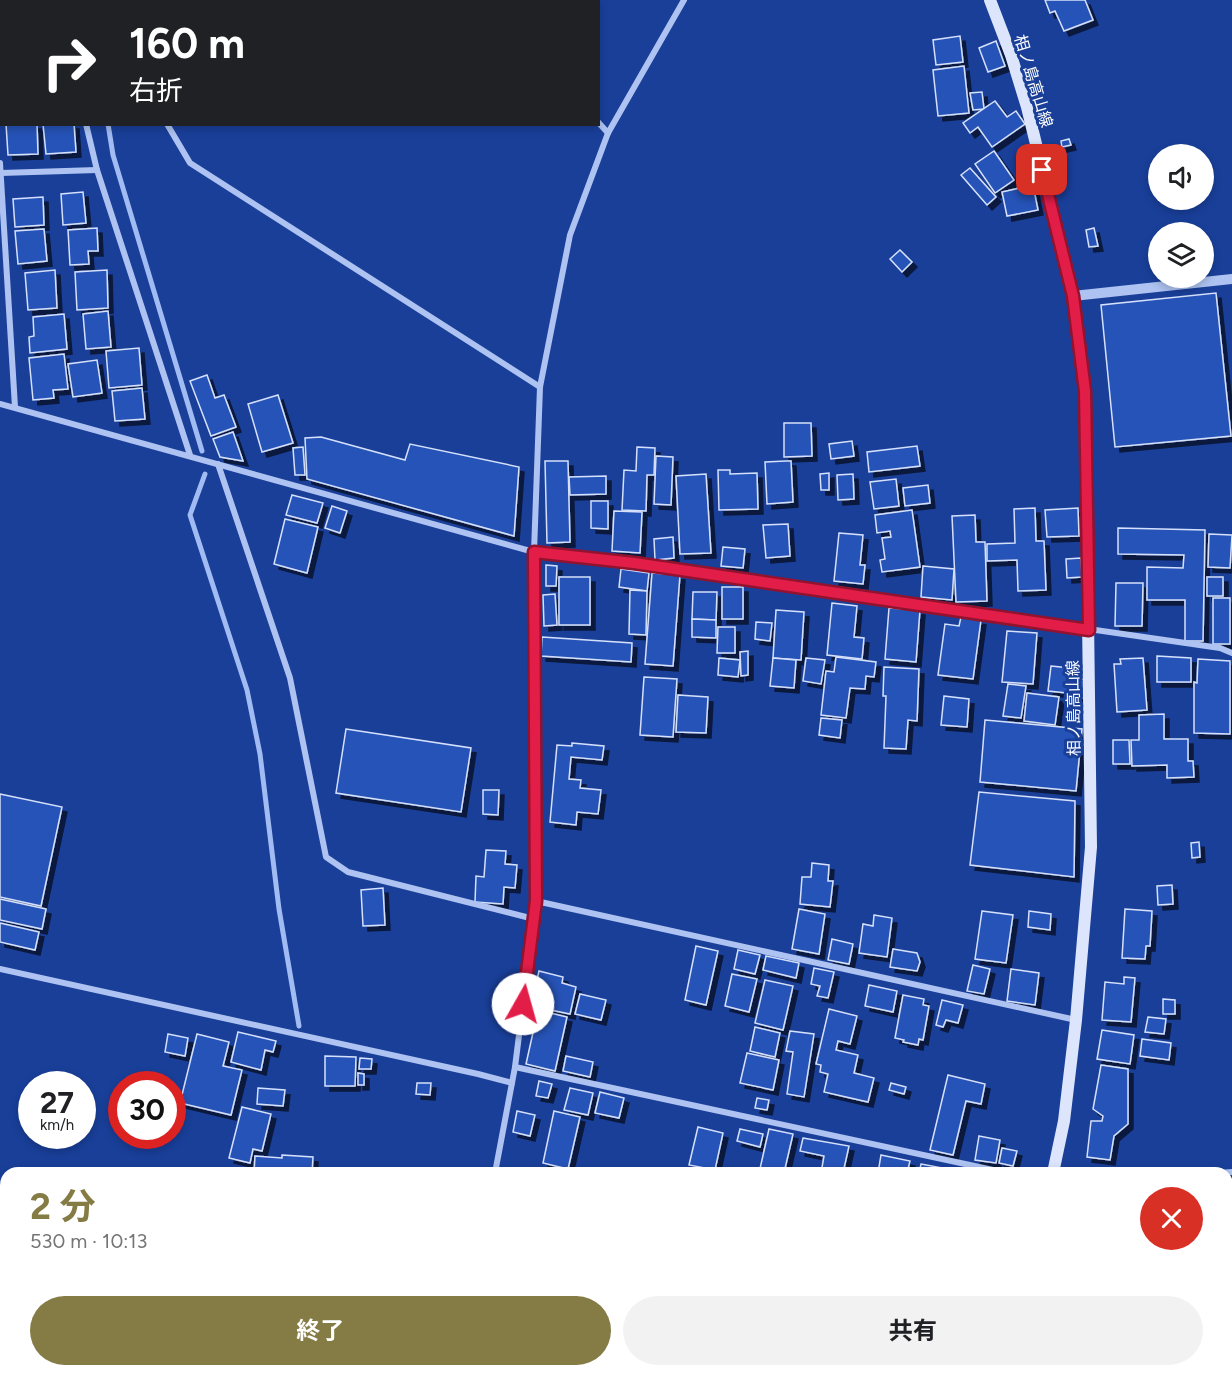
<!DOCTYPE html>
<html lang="ja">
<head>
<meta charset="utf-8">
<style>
	:root { --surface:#fff; --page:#f2f2f2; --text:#202124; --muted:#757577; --accent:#847b45 }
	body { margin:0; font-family:Figtree,"Noto Sans JP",sans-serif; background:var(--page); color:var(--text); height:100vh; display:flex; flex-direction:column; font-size:22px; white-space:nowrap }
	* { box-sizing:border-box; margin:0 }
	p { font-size:20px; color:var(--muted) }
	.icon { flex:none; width:33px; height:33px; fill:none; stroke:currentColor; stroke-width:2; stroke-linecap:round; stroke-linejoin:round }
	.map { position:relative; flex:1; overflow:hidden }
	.drawer { position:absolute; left:0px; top:1167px; width:1233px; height:210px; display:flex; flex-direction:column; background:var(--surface); border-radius:18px 18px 0 0; box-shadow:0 3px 9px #0003 }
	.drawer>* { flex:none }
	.hud { position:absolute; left:0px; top:0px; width:600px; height:126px; box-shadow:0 3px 9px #0003; background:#202124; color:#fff; overflow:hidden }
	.fabs { position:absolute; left:1148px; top:144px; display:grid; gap:12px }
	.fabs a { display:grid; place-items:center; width:66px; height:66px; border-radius:50%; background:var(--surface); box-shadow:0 3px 9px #0003; font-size:30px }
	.speed { position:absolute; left:18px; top:1071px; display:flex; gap:12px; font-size:30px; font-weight:700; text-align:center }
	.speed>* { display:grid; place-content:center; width:78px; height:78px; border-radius:50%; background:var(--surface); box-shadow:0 3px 9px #0003; line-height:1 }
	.speed small { font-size:15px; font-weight:400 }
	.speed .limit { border:9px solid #d22; background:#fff; color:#111 }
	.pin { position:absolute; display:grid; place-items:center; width:51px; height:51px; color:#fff; margin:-26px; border-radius:12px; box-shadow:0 3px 9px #0006 }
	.me { position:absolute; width:66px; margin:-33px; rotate:7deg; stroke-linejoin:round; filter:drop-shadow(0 0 4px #0008) }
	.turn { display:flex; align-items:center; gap:21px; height:126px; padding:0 30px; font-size:27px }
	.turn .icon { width:78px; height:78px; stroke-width:2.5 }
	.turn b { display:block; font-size:42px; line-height:51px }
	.round { display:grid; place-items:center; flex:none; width:63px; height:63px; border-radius:32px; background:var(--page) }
	.head { display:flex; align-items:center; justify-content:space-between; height:102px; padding:0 30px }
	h1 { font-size:36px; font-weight:700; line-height:45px; color:var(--accent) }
	.action { display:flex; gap:12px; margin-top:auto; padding:12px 30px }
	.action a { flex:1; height:69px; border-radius:36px; background:var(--accent); color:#fff; font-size:24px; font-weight:700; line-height:69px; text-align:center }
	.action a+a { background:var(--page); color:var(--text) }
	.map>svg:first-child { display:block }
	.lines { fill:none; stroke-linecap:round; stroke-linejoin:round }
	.stream { stroke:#a1bbf3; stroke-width:5 }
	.building { fill:#2853b7; stroke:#d5e1fc; stroke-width:1.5; filter:url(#shadow) }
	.minor { stroke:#aec3f1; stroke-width:6 }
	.tertiary { stroke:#aec3f1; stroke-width:10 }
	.secondary { stroke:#dce5fc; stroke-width:12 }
	.route-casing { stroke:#92132f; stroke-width:15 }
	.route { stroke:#e11d48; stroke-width:10 }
	.labels { text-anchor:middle; stroke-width:6; stroke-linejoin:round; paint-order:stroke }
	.street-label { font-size:16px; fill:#fff; stroke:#193f99 }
</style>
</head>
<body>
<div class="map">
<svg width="1232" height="1377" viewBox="0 0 1232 1377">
	<defs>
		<filter id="shadow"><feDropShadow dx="5" dy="5" stdDeviation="0" flood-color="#0009"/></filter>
	</defs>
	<rect width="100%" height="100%" fill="#193f99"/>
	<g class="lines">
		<!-- stream -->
		<g class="stream">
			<polyline points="108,124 113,155 202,451"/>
			<polyline points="205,474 190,515 247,690 260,754 279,909 299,1026"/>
			<polyline points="328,1170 329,1173"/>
			<polyline points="354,1371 354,1377"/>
		</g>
	</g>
	<!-- building -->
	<g class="building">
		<polygon points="0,0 22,2 2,2 0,24"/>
		<polygon points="1045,0 1085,0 1093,20 1064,31 1055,11 1050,13"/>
		<polygon points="960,36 963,62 936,65 933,40"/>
		<polygon points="996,41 1005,66 988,72 979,48"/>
		<polygon points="964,66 969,113 938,116 933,70"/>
		<polygon points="982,92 984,109 973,110 970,93"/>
		<polygon points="995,101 1007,117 1016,111 1025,124 992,147 978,127 970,133 963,123"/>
		<polygon points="6,124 37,124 38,154 8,155"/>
		<polygon points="43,124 74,124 76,152 46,154"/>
		<polygon points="1069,139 1071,145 1062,147 1061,141"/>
		<polygon points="994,151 1014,180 995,193 975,164"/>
		<polygon points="970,168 996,197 987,205 961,175"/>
		<polygon points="1033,185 1038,210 1007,216 1002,192"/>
		<polygon points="83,192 86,223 63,225 61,194"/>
		<polygon points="43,197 44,225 15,227 13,199"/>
		<polygon points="97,228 98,251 88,251 89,264 70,265 68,230"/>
		<polygon points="1094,228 1098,246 1089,247 1086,230"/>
		<polygon points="44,229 47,261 18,264 15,231"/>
		<polygon points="900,250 912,262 902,272 890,259"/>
		<polygon points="55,270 57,308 28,310 25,273"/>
		<polygon points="107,270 108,308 77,310 75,272"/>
		<polygon points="1216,293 1231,436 1115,447 1101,305"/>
		<polygon points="108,311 111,347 86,349 83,314"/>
		<polygon points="64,314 67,349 30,353 29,337 34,336 33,317"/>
		<polygon points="139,348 142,385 109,388 106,351"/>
		<polygon points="64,354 68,389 53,390 54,398 33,400 29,358"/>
		<polygon points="97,360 102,393 73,397 68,364"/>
		<polygon points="207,375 215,398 224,395 236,427 211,436 190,381"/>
		<polygon points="142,388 145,419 115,421 112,391"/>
		<polygon points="278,395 293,443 262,452 248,404"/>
		<polygon points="784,423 811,423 812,456 784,457"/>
		<polygon points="233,432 243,461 220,457 213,439"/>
		<polygon points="321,437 405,460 410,444 519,467 514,536 307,479 305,438"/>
		<polygon points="852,441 854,456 831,459 829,444"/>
		<polygon points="917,446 920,466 869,472 867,452"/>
		<polygon points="303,447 305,475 295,475 293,448"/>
		<polygon points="637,447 655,448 654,475 647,475 646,511 622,510 624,470 636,471"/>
		<polygon points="656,456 673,457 671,505 654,504"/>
		<polygon points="545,461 568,461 570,542 547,543"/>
		<polygon points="786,461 791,461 793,502 767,504 765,462"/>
		<polygon points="718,470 730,470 730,474 757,473 758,509 719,510"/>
		<polygon points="829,473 829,490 821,490 820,474"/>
		<polygon points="706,474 711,553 680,554 676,476"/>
		<polygon points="853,474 854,499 838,500 837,475"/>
		<polygon points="606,476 606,494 570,495 569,477"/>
		<polygon points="896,479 899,506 874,509 870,482"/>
		<polygon points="928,485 930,503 905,506 903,488"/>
		<polygon points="292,495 323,503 317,523 286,515"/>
		<polygon points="591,501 608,501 608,529 591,528"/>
		<polygon points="332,506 347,511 340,533 325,528"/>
		<polygon points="1035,508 1036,541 1044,541 1046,590 1018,591 1017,560 987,561 987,544 1015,543 1014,509"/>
		<polygon points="1078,508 1079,536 1047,537 1045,510"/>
		<polygon points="912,510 920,567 882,572 880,560 885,559 882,538 891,537 890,531 877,533 875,515"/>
		<polygon points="614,511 642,512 640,553 612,551"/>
		<polygon points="975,515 976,542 985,542 987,601 956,602 952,516"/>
		<polygon points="285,519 318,527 307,573 274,564"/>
		<polygon points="788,524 790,556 766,558 763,525"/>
		<polygon points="1118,528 1205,530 1203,641 1185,641 1185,600 1147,600 1147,567 1183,568 1184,555 1118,554"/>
		<polygon points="839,533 863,535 860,565 865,565 863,584 834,581"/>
		<polygon points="1209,534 1232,535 1230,568 1208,567"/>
		<polygon points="673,537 674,558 655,560 654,539"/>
		<polygon points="723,547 745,549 743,568 721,566"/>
		<polygon points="1081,558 1082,577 1067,578 1066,559"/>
		<polygon points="546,565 557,566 556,586 546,586"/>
		<polygon points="923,566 954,569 952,600 921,597"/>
		<polygon points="621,569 649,573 647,591 619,587"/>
		<polygon points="652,573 680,575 673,666 645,664"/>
		<rect x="559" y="577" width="31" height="48"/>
		<rect x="1207" y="577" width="16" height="19"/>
		<polygon points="1116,583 1143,583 1142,626 1115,626"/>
		<rect x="722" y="587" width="21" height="32"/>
		<polygon points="630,590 647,591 646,635 629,634"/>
		<polygon points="693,592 717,592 716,620 692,619"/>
		<polygon points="555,594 557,625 544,626 543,595"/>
		<rect x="1213" y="598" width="17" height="46"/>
		<polygon points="832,603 857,606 854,637 864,638 862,659 827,655"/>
		<polygon points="889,608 920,610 916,662 885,659"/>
		<polygon points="776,610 804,612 801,660 773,658"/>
		<polygon points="961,617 981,620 973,679 938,675 945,624 959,626"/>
		<polygon points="692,619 716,620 716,638 692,637"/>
		<polygon points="756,622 772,623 770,641 755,639"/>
		<polygon points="718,627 735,627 735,653 717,653"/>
		<polygon points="1007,631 1037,633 1033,684 1002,682"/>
		<polygon points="542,637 632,643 631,662 541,656"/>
		<polygon points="748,651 748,675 741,676 740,652"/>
		<polygon points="1157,656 1191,658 1191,682 1157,682"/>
		<polygon points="836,657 876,662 874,677 866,676 865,689 850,688 846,718 821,715 826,671 834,672"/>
		<polygon points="719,658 740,660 738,677 718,675"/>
		<polygon points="773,658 796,660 794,688 770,686"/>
		<polygon points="806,658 825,660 821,684 803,681"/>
		<polygon points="1143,658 1147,710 1117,712 1114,664 1121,664 1120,659"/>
		<polygon points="1198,659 1230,661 1230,734 1194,733 1194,682 1197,683"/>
		<polygon points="1051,666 1070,668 1067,693 1048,691"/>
		<polygon points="884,667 919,669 917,721 908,720 906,749 884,748 886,696 883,696"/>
		<polygon points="644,677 677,679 673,737 640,735"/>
		<polygon points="1072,677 1087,680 1084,698 1069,695"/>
		<polygon points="1008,684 1026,686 1021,718 1003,716"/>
		<polygon points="1027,693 1059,697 1055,725 1024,721"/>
		<polygon points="678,695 708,697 706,733 676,732"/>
		<polygon points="944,696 969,699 967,727 941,725"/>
		<polygon points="1164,714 1164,739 1188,739 1188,761 1193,761 1194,777 1167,778 1167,765 1132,766 1131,740 1139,740 1139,715"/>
		<polygon points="821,718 842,720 840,738 819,735"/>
		<polygon points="985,720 1082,729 1076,791 980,782"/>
		<polygon points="346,729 471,748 461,812 336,793"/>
		<polygon points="1113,740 1129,740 1130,764 1113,764"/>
		<polygon points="572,743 604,746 602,760 571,757 569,779 581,780 580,788 601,790 598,814 577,812 576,825 550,822 557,745 572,746"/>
		<polygon points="483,790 499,790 498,815 483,814"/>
		<polygon points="979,792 1075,801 1074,877 970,865"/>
		<polygon points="0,794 62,807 41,906 0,897"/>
		<polygon points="1199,842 1200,857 1192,858 1191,843"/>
		<polygon points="486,850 506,851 505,864 517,865 515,888 504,887 503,904 475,902 476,876 484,877"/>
		<polygon points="812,863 829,865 828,881 833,881 830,907 800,904 802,877 811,877"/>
		<polygon points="1172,885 1173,904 1158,905 1157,886"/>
		<polygon points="383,888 385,925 363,926 361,890"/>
		<polygon points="0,899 46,909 42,929 0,920"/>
		<polygon points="799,909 825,914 819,954 792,949"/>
		<polygon points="1125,909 1152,911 1150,946 1146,946 1145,959 1122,958"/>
		<polygon points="982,911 1013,915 1006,963 975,959"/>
		<polygon points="1029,911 1051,914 1050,930 1028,927"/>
		<polygon points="874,915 892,918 887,957 859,953 863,924 873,926"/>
		<polygon points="0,923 39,932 35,950 0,942"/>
		<polygon points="832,939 853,944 849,964 828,960"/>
		<polygon points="696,946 718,951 706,1005 685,1000"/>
		<polygon points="893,949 917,953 920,962 917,971 890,967"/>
		<polygon points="738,950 760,955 755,974 734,969"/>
		<polygon points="766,956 799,963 796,978 763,970"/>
		<polygon points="973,965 990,969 984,994 967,991"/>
		<polygon points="814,968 834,972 828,998 817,996 820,986 811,984"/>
		<polygon points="1011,969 1039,973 1035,1005 1007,1001"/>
		<polygon points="539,971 563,977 562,983 576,987 570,1014 531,1006"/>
		<polygon points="732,974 757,979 749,1012 725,1006"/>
		<polygon points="1124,977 1135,978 1131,1022 1102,1020 1105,982 1124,984"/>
		<polygon points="765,980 793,986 783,1030 755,1023"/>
		<polygon points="869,985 897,991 893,1012 865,1006"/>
		<polygon points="580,994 606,1000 601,1020 575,1014"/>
		<polygon points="903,995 924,999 923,1005 929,1006 923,1040 919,1039 918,1045 903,1042 904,1040 895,1038"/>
		<polygon points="1163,999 1175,1000 1175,1014 1163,1014"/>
		<polygon points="942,1000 963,1005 958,1023 946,1020 943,1027 936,1025"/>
		<polygon points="829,1009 857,1016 850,1044 838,1041 836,1050 858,1055 854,1073 874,1078 868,1102 824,1092 828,1074 820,1072 821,1065 816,1064"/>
		<polygon points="538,1010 567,1017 555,1071 526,1064"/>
		<polygon points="1148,1017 1166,1019 1164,1034 1145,1032"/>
		<polygon points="755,1027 780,1033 775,1057 750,1051"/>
		<polygon points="1102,1030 1134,1035 1130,1064 1097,1059"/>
		<polygon points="790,1031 814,1034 804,1097 787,1094 793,1052 786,1051"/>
		<polygon points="238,1032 276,1041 273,1052 265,1050 261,1070 231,1062"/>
		<polygon points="168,1034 188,1038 185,1056 165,1052"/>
		<polygon points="197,1034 229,1042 223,1066 242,1070 231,1115 180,1103"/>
		<polygon points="1142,1039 1171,1043 1169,1060 1140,1056"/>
		<polygon points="747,1053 779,1060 773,1090 740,1083"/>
		<polygon points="325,1056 356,1057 355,1086 325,1086"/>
		<polygon points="566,1056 593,1062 590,1077 563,1071"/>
		<polygon points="360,1058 372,1059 371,1069 359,1069"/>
		<polygon points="1101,1065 1128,1069 1128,1124 1114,1136 1110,1160 1087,1157 1091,1121 1102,1121 1103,1116 1093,1109"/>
		<polygon points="358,1073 364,1074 364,1085 358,1085"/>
		<polygon points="948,1075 985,1084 981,1104 966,1101 953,1155 930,1150"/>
		<polygon points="539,1081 552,1084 548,1098 536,1096"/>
		<polygon points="417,1083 431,1083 430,1095 416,1094"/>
		<polygon points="891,1083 906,1087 904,1094 889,1090"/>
		<polygon points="258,1088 285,1090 283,1106 257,1104"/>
		<polygon points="570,1088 593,1093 588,1115 564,1110"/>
		<polygon points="600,1092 624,1098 619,1118 595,1113"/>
		<polygon points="757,1098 769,1100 767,1110 755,1108"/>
		<polygon points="242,1107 271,1114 262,1151 253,1149 250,1163 229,1158"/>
		<polygon points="517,1111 535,1115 530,1136 513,1132"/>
		<polygon points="554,1111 580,1117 568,1169 543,1163"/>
		<polygon points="698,1127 723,1133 715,1170 689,1165"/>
		<polygon points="740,1129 763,1134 760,1147 737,1141"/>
		<polygon points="769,1129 793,1134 784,1173 759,1173"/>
		<polygon points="979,1136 1000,1140 996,1163 975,1160"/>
		<polygon points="803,1138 849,1146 843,1173 821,1173 824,1156 800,1151"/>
		<polygon points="1002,1148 1017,1151 1013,1166 999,1163"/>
		<polygon points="282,1155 313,1157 312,1173 254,1173 255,1156 282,1158"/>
		<polygon points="881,1155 910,1161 907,1173 878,1173"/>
		<polygon points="921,1164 964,1172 964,1173 919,1173"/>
		<polygon points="1232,1200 1232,1242 1227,1243 1227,1201"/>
		<polygon points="1227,1271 1232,1272 1230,1306 1227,1306"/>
		<polygon points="862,1371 881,1371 879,1377 861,1377"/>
		<polygon points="921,1371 964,1371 963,1377 952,1375 951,1377 920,1377"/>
	</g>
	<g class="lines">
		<!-- minor -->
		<g class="minor">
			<polyline points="55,0 55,2"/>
			<polyline points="87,0 88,2"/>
			<polyline points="498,0 499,2"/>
			<polyline points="598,122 608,133"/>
			<polyline points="86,124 97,170 190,455"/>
			<polyline points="167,124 190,163 540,387"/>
			<polyline points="0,163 15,407"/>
			<polyline points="1,173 97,170"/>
			<polyline points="0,404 534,552 634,563 1220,648 1232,653"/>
			<polyline points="218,464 290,678 326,857 348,872 534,919"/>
			<polyline points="536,901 1076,1020"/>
			<polyline points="0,969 478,1074 512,1083"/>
			<polyline points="515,1067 1007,1173"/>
			<polyline points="495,1173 515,1067 536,901 534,552 540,387 570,235 608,133 684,0"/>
			<polyline points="1218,1173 1232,1172"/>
			<polyline points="85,1377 118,1374 129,1371"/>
			<polyline points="446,1377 448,1371"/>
		</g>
		<!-- tertiary -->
		<polyline class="tertiary" points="1073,296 1232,279"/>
		<!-- secondary -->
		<g class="secondary">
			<polyline points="990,0 1011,55 1027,107 1073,296 1085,391 1091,847 1076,1020 1064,1121 1053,1173"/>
			<polyline points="1024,1371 1026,1377"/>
		</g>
	</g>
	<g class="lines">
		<!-- route casing -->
		<g class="route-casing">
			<polyline id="route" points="523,1004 536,901 534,552 634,563 1089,630 1085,391 1073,296 1042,170"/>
		</g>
		<!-- route -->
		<use href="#route" class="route"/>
	</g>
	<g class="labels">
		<!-- street labels -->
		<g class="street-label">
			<text transform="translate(1034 81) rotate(73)" y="6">相ノ島高山線</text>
			<text transform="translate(1073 708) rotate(-91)" y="6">相ノ島高山線</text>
		</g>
	</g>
</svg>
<div class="fabs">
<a><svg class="icon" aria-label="sound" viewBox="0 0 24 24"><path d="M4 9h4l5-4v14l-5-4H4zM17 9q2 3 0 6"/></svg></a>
<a><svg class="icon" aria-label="layers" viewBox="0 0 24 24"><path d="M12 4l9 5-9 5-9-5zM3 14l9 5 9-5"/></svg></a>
</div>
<div class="speed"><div>27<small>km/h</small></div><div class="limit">30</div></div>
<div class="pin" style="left:1042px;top:170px;background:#d93025"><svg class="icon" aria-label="arrive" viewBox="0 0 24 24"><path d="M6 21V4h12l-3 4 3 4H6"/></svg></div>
<svg class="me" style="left:523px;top:1004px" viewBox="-20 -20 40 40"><circle r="19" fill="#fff"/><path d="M0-13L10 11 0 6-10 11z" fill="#e11d48"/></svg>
<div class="hud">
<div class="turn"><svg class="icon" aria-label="right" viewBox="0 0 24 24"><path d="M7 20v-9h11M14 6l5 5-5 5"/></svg><div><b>160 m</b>右折</div></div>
</div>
<section class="drawer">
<div class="head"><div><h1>2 分</h1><p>530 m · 10:13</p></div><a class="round" style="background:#d93025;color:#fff"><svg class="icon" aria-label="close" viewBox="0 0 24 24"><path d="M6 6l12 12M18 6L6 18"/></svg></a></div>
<div class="action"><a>終了</a><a>共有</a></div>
</section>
</div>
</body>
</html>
